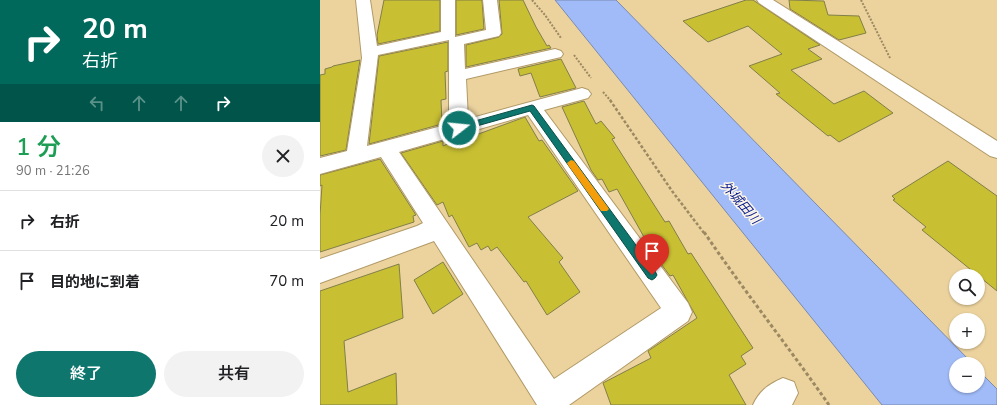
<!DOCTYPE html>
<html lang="ja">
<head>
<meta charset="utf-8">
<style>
	:root { --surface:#fff; --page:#f2f2f2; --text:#202124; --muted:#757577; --line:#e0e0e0; --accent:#0f766e }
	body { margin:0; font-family:"Nunito Sans","Noto Sans JP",sans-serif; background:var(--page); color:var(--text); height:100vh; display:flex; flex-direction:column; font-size:15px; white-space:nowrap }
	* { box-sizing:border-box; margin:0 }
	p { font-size:13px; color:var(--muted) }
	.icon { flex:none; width:22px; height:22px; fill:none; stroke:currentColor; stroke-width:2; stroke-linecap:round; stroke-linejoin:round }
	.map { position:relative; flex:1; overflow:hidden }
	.sheet { display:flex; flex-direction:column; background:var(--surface); width:320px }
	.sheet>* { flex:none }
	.top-card { background:#00695c; color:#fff; overflow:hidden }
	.tools { position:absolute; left:629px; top:269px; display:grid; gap:8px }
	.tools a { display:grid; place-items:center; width:36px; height:36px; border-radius:50%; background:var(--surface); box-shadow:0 1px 3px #0004; font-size:20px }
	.pin { position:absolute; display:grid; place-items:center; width:34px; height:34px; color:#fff; margin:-41px -17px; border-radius:50% 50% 50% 0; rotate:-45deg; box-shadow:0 0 4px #0007 }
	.pin .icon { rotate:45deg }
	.me { position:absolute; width:44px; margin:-22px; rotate:74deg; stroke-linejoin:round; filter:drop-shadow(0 0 3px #0008) }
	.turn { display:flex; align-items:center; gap:14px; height:84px; padding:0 16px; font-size:18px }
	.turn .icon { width:52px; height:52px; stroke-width:2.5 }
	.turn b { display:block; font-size:28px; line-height:34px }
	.lanes { display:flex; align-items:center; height:38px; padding:0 16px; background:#0003; justify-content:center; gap:20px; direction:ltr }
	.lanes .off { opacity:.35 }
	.round { display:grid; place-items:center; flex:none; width:42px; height:42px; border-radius:21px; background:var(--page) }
	.overview { display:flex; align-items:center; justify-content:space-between; height:68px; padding:0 16px }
	h1 { font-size:24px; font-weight:600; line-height:30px; color:#1e9e55 }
	.button { display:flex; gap:8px; margin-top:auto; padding:8px 16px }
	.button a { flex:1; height:46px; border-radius:24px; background:var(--accent); color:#fff; font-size:16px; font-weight:600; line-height:46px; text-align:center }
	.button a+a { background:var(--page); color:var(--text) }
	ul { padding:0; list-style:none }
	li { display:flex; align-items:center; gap:12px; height:60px; padding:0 16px; border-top:1px solid var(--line) }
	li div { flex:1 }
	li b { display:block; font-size:15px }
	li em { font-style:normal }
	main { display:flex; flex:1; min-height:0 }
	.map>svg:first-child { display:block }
	.water { fill:#a0bbf8; stroke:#7a8aaf }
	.building { fill:#c8bf32; stroke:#817f49 }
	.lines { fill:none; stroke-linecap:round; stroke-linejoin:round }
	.minor-casing { stroke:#b19a67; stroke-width:2 }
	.path-far2 { stroke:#9c8961; stroke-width:2; stroke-dasharray:2 1.5; stroke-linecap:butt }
	.path-far1 { stroke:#9c8961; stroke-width:2.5; stroke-dasharray:3 2; stroke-linecap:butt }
	.path { stroke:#9c8961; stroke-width:3; stroke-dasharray:3.5 2.5; stroke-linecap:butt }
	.minor { fill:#fff; fill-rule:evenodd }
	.route { fill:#0f766e; stroke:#0a4d48 }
	.slow { fill:#f59e0b }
	.labels { text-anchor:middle; stroke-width:3; stroke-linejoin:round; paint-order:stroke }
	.water-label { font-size:13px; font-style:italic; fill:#0a1e90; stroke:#fef6e7 }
</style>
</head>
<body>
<main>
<section class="sheet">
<div class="top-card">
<div class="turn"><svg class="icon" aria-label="right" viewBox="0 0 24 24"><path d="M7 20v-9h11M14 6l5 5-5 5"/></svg><div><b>20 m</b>右折</div></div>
<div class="lanes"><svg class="icon off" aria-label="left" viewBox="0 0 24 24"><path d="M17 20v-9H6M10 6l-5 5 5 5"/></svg><svg class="icon off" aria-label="ahead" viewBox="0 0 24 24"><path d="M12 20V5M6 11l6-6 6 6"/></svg><svg class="icon off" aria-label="ahead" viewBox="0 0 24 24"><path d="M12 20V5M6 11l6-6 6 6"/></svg><svg class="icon" aria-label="right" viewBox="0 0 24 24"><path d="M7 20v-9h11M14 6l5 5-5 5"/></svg></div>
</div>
<div class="overview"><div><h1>1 分</h1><p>90 m · 21:26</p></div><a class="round"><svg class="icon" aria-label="close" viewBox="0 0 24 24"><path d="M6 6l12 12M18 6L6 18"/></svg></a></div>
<ul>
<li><svg class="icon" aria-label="right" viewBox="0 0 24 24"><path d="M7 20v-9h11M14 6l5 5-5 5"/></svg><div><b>右折</b></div><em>20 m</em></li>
<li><svg class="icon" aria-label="arrive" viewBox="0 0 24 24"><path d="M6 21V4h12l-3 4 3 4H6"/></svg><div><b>目的地に到着</b></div><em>70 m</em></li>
</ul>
<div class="button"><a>終了</a><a>共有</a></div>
</section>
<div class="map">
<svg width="677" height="405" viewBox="0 0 677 405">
	<rect width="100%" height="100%" fill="#ecd39e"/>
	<!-- water -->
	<polygon class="water" points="235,0 296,0 653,364 636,364 636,386 658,386 658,370 677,389 677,405 562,405"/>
	<!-- building -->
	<g class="building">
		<polygon points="64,0 120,0 120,31 58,44 57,35"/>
		<polygon points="136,0 162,0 164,29 136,35"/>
		<polygon points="179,0 203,0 216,27 227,46 229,45 231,48 146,67 146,45 179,37 182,34"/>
		<polygon points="426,0 433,0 500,45 488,49 502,59 471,70 514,104 544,91 573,113 519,142 510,135 508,136 456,94 460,93 429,66 462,54 428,26 388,42 363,21"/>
		<polygon points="469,0 504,1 508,15 539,16 546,33 519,40 470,9"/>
		<polygon points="128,42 128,71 125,72 126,99 121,100 122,124 49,144 59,56"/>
		<polygon points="241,59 256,88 220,97 211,73 200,76 198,69"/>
		<polygon points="40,60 26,150 0,156 0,75 5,74 5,69 12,67 13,66"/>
		<polygon points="264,101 276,124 281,121 295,138 292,139 345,222 349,221 368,254 371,253 433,348 421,356 426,364 409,375 426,405 291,405 283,383 331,358 328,351 377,318 353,275 350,276 333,253 297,189 289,192 282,179 278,180 271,170 242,107"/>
		<polygon points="205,117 219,141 222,140 258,191 208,217 243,258 239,262 260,292 227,315 206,281 204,282 177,247 171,251 168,246 161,250 157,243 149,247 132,215 129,217 123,202 117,205 81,153 123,141 123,146 152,133 153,136"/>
		<polygon points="60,159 96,215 93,216 94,222 0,252 0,215 2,185 0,186 0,175"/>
		<polygon points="628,161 677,196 677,291 602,230 606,227 573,200 575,199 572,196"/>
		<polygon points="123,262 143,294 113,314 94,280"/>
		<polygon points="79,264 83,318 24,341 28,392 76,373 77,405 0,405 0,291"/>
	</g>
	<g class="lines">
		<!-- minor casing -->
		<g class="minor-casing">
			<g id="minor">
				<path d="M36,0H50L57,46L121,32V0H135V37L166,30L163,0H177L181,33L179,36L144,44L145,69L235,49L241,51L243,54L241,57L146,79L148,119L262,88L268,90L271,94L268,98L224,110L368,303L372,312L368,321L249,405H217L114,241L0,283V259L97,226L103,223L61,157L0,174V158L27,151L42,58ZM129,40V124L47,146L58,55ZM208,115L341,308L234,379L79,152Z"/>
				<polygon points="437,0 453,0 677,141 677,158 670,156 439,3"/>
				<path d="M463,378L474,382L478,393L472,405H433C439,391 449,384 463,378Z"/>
			</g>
		</g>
		<!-- path-far2 -->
		<g class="path-far2">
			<polyline points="212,0 225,15 241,38"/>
			<polyline points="541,0 570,58"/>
			<polyline points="254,55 271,78"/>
			<polyline points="283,92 291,101"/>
		</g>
		<!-- path-far1 -->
		<polyline class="path-far1" points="290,100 352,191 384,233"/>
		<!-- path -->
		<path class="path" d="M384,232C424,291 468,346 509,405"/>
		<!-- minor -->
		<use href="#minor" class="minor"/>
	</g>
	<!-- route -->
	<polygon class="route" points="212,105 214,106 335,271 337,275 335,278 332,280 328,278 210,111 139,131 135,128 137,126"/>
	<!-- slow -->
	<polygon class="slow" points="251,160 254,161 287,206 289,209 287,211 281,211 248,165 247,163"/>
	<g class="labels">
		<!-- water labels -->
		<g class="water-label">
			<text transform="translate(421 202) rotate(49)" y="5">外城田川</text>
		</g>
	</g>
</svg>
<div class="tools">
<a><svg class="icon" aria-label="search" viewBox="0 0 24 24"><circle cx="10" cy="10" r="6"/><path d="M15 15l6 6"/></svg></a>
<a>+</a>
<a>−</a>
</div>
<div class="pin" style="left:332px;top:275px;background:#d93025"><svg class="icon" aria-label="arrive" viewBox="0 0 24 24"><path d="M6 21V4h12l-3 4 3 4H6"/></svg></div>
<svg class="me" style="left:139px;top:128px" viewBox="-20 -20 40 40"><circle r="17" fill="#0f766e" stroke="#fff" stroke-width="3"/><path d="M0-11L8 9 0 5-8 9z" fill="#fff"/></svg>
</div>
</main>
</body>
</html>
